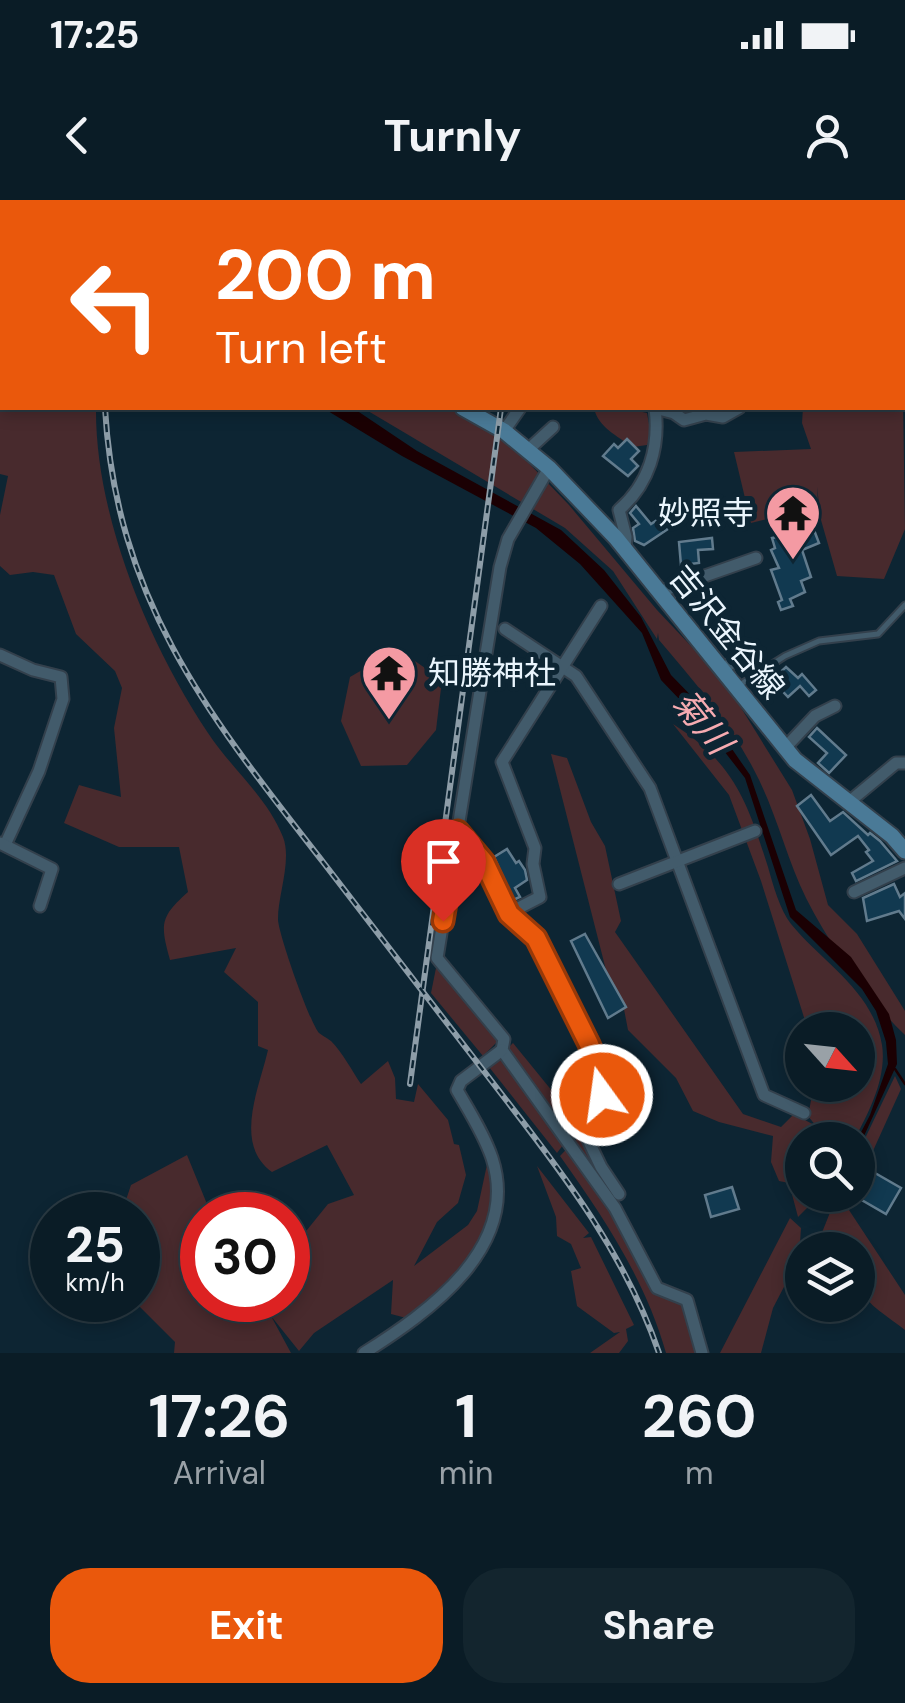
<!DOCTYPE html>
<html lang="en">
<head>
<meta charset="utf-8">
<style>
	:root { --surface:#0a1c26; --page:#13252e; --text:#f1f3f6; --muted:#99a1a7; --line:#2a3a43; --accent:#ea580c }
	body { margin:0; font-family:"DM Sans","Noto Sans JP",sans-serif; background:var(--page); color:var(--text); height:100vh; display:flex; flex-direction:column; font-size:38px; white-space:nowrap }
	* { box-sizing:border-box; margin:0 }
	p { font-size:32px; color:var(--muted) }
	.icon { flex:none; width:55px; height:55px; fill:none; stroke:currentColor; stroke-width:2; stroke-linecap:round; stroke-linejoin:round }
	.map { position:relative; height:1153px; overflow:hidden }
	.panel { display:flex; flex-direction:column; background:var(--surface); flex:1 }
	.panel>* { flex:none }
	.guide { position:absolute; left:0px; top:0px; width:905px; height:210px; box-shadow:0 5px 15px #0003,0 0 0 2px var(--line); background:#ea580c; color:#fff; overflow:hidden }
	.needle { width:65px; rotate:117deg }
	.fabs { position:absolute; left:785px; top:812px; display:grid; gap:20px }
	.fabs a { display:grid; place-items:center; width:90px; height:90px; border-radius:50%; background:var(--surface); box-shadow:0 5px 15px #0003,0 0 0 2px var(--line); font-size:50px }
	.speed { position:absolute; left:30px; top:992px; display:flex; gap:20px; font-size:50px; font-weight:700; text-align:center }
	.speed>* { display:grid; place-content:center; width:130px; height:130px; border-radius:50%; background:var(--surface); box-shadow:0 5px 15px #0003,0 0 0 2px var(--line); line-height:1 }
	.speed small { font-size:25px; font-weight:400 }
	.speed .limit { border:15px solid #d22; background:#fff; color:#111 }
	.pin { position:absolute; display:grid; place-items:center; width:85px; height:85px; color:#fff; margin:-102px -42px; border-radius:50% 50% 50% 0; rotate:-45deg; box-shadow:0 0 10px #0007 }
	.pin .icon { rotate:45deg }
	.me { position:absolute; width:110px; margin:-55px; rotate:346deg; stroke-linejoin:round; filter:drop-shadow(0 0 8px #0008) }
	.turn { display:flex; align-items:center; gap:35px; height:210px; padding:0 50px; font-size:45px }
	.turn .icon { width:130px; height:130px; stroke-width:2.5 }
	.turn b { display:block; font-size:70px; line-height:85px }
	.eta { display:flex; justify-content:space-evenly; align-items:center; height:170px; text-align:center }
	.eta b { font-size:60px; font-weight:700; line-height:70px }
	.cta { display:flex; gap:20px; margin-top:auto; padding:20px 50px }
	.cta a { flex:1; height:115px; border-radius:40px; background:var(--accent); color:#fff; font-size:40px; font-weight:700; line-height:115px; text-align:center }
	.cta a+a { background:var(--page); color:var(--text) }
	.status { display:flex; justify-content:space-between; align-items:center; height:70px; padding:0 50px; background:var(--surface); direction:ltr }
	.status svg { height:28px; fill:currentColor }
	header { display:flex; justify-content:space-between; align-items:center; height:130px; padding:0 50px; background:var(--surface); font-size:45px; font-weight:700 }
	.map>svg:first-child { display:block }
	.green { fill:#482a2d }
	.water { fill:#1b0003 }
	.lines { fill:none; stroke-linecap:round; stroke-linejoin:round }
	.stream { stroke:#1b0003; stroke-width:2.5 }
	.building { fill:#113950; stroke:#617b8d; stroke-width:2.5 }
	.lane-casing { stroke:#33404c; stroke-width:9 }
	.street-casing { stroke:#33404c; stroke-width:15 }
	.secondary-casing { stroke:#33404c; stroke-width:19 }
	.lane { stroke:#425b6b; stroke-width:5 }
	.street { stroke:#425b6b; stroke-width:11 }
	.secondary { stroke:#4a7a97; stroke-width:15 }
	.rail-casing { stroke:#8d9da8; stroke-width:6 }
	.rail { stroke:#0d2533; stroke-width:2.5; stroke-dasharray:8; stroke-linecap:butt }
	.route-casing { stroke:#983908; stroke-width:25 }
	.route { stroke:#ea580c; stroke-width:18 }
	.labels { text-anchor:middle; stroke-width:10; stroke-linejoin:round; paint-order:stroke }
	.poi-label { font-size:32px; fill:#eaf5fd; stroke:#0d2533; text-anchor:end }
	.street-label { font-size:32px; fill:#eaf5fd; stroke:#0d2533 }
	.water-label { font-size:35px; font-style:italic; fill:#f7abb1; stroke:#0d2533 }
</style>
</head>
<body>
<div class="status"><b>17:25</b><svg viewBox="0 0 49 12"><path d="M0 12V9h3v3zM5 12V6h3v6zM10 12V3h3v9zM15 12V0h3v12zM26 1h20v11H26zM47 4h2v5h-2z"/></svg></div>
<header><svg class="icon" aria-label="back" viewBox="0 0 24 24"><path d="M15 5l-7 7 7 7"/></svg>Turnly<svg class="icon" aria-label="person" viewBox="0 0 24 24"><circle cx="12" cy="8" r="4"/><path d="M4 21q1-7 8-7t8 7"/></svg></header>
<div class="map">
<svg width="905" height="1153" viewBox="0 0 905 1153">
	<rect width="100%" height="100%" fill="#0d2533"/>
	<!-- green -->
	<g class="green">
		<path d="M0,0H103L2,2V208H96C95,315 148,443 208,533C231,568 267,597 283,637C292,660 278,695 278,719C278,733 310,823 319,833C320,834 330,840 331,841C343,853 352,871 361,884L388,861L395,878L396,899L414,902L418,884L448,920L454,944L459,945L466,975L458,1003L437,1022L414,1066L468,1025L477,1011L488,960C510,1041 456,1066 410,1119L391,1114L393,1080L314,1133L299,1151L271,1116L291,1153H174L175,1142L133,1100H138V1015H121L131,985L187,955L207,1004L226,1015H202V1100H265L266,1105L268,1100H288L290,1051L328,1004L354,995L327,945L272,972C233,944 259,889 268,850L258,846V802L224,772L236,748L170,760C160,724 160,717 188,692L179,647H119L64,623L79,585L121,597L114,528L122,488L115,471L76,434L54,375L33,372L10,375L0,366V315L8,276L0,274Z"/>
		<polygon points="903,199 905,329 884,379 837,376 821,320 817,287 819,322 806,324 795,312 751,323 734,252 811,249 802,223 803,208 902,208"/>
		<path d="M363,208H476L569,305L657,410L725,482L792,590L810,639L828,705L857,734L905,811V835C869,801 828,742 806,698C786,657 776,611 754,570C730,523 693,480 659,440L658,433L657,439L613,371L565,328Z"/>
		<path d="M594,208H624L647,213L651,235L647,245L633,247C617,236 598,227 594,208Z"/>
		<polygon points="398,449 442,480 436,530 407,565 361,566 341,521 350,477"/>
		<path d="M673,524C734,563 747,601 768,667C773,685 780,710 791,724C824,764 873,791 882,845C887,877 869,913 854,940H802V995H820L798,1017L789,983L779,981L771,962L773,936L719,922L693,911L676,878L628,830L623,804L606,770L551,554L567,558L591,622L605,646L621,721L615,732L743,914L781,927L794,914L816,926L808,916L814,885H858V830H808L761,681L729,595Z"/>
		<polygon points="437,763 498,841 483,856 431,793"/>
		<polygon points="513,843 579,924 557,953 489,867"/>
		<polygon points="895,876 901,889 858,984 858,953"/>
		<path d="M581,934L596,966L622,1008L654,1090L685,1106L696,1153H666C645,1079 604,1018 560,956Z"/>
		<polygon points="537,966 589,1033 583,1038 591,1037 634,1125 626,1129 628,1141 619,1153 590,1153 620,1132 614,1133 577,1106 571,1071 581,1068 571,1044 557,1036 556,1017"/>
		<path d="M837,995H852L847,1007L905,1095V1130C865,1099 858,1103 858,1050L827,1047L821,1035Z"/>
		<polygon points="790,1018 801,1028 799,1058 773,1108 761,1153 720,1153"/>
	</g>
	<!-- water -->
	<polygon class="water" points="323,208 353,208 417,251 561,330 604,370 641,417 671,475 705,510 750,575 796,710 851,757 889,814 896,840 897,864 858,949 857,940 870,915 888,864 886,842 876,811 862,789 790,717 745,578 704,525 661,480 642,433 580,364 536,328 402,256"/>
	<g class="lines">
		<!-- stream -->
		<polyline class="stream" points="895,869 905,884"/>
	</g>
	<!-- building -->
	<g class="building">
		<polygon points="627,239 639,251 631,259 638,266 628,276 603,256 614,244 618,248"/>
		<polygon points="636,306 651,324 660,318 668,329 644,345 635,341 633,328 639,324 630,313"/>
		<polygon points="814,330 819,343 802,350 811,377 801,381 805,392 790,399 793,406 781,410 778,402 782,400 771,370 779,368 771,350 775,348 772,338"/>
		<polygon points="712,338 713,349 698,350 699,363 681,365 679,342"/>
		<polygon points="786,467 798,478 802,474 816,490 809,496 800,486 788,497 772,480"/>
		<polygon points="817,528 846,555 829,573 818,563 827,553 809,537"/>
		<polygon points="811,595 830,621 843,612 868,635 870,633 880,641 897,661 856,681 852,673 873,661 866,652 869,650 858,636 831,655 797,606"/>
		<polygon points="507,649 516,663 519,661 525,670 527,680 515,688 520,697 513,700 494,657"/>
		<polygon points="894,684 900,697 905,693 905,719 899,711 867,721 863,698"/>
		<polygon points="585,734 626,807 608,818 571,741"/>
		<polygon points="875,973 901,988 886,1014 860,999"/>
		<polygon points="732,987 739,1009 711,1017 705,995"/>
	</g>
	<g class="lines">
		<!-- lane casing -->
		<g class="lane-casing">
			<g id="lane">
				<polyline points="244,0 244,2"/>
				<polyline points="829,0 830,2"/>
				<polyline points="902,70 905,68"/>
				<polyline points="902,91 905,93"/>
				<polyline points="902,129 905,126"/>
				<polyline points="902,170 905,172"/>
				<polyline points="738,486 785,456 819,441 878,434 905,405"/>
			</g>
		</g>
		<!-- street casing -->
		<g class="street-casing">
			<g id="street">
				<polyline points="665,0 673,2"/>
				<polyline points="420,2 420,0"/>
				<polyline points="629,2 631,0"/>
				<polyline points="655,208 674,213 684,220 706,214 723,217 739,208"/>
				<polyline points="504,231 520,208"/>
				<polyline points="529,249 553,227"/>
				<polyline points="549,268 508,339 500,367 437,758 504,839 502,850 615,1008 657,1088 687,1100 702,1153"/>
				<path d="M625,350L626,337L619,310C649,284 660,247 655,208"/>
				<polyline points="659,392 756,358"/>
				<polyline points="505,429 576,476 650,588 764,895 804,913"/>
				<polyline points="0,455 33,470 61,477 63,499 39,571 5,645"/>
				<polyline points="722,470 752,448"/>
				<polyline points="785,548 815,516 835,506"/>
				<polyline points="849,602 896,563 905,563"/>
				<polyline points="457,631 484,661 509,713 536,738 589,843 601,874 602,895 600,903 581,925 601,967 619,994"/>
				<polyline points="0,643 52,669 40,706"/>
				<polyline points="619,684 755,631"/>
				<polyline points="854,692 905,668"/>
				<polyline points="509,713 540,697 533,664 535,648 502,562 601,406"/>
				<path d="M364,1153C429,1112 521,1047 492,958C484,934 469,911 457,890L461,881L502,850"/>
			</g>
		</g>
		<!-- secondary casing -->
		<g class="secondary-casing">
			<g id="secondary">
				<polyline points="373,0 375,2"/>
				<polyline points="463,208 504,231 549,268 616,338 795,560 892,636 905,651"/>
			</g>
		</g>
		<!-- lane -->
		<use href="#lane" class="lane"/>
		<!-- street -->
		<use href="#street" class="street"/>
		<!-- secondary -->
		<use href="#secondary" class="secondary"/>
		<!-- rail casing -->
		<g class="rail-casing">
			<g id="rail">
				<polyline points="110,2 110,0"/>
				<polyline points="521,2 521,0"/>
				<path d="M105,208C116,401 209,516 323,662C383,740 443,818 503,896C565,976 626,1056 659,1153"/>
				<polyline points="410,884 501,208"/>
			</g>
		</g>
		<!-- rail -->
		<use href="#rail" class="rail"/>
	</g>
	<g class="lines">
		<!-- route casing -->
		<g class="route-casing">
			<polyline id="route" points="443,721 458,631 484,662 509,714 536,738 589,844 601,874 602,895"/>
		</g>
		<!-- route -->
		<use href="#route" class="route"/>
	</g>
	<!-- icons -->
	<defs>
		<g id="temple-pin" transform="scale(2.875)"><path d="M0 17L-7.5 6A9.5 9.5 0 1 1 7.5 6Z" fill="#f49aa3" stroke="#0d2533"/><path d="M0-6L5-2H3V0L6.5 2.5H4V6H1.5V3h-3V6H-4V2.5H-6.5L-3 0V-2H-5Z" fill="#111"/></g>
	</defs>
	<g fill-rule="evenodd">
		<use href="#temple-pin" x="793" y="313"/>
		<use href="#temple-pin" x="389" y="473"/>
	</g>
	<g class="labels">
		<!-- poi labels -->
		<g class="poi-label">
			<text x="754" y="324">妙照寺</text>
			<text x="428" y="484" text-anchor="start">知勝神社</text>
		</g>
		<!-- street labels -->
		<g class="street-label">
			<text transform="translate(727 432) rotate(51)" y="11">吉沢金谷線</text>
		</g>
		<!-- water labels -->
		<g class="water-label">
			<text transform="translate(702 522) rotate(51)" y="12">菊川</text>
		</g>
	</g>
</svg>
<div class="fabs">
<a><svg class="needle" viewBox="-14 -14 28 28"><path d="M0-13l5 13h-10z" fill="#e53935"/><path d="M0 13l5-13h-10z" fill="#99a1a7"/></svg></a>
<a><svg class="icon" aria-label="search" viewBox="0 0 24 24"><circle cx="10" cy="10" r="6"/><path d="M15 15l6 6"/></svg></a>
<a><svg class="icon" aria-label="layers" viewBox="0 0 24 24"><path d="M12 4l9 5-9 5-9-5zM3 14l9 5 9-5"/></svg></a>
</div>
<div class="speed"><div>25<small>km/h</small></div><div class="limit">30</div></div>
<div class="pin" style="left:443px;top:721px;background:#d93025"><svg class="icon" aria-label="arrive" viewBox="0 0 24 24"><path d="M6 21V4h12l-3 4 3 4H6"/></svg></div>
<svg class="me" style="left:602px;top:895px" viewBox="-20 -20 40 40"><circle r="17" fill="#ea580c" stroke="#fff" stroke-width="3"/><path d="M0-11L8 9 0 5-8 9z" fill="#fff"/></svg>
<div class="guide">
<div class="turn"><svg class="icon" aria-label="left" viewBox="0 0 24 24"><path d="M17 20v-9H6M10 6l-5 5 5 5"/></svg><div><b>200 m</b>Turn left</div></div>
</div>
</div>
<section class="panel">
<div class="eta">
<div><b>17:26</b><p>Arrival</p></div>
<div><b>1</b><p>min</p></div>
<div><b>260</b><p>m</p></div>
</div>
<div class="cta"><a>Exit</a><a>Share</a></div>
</section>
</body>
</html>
